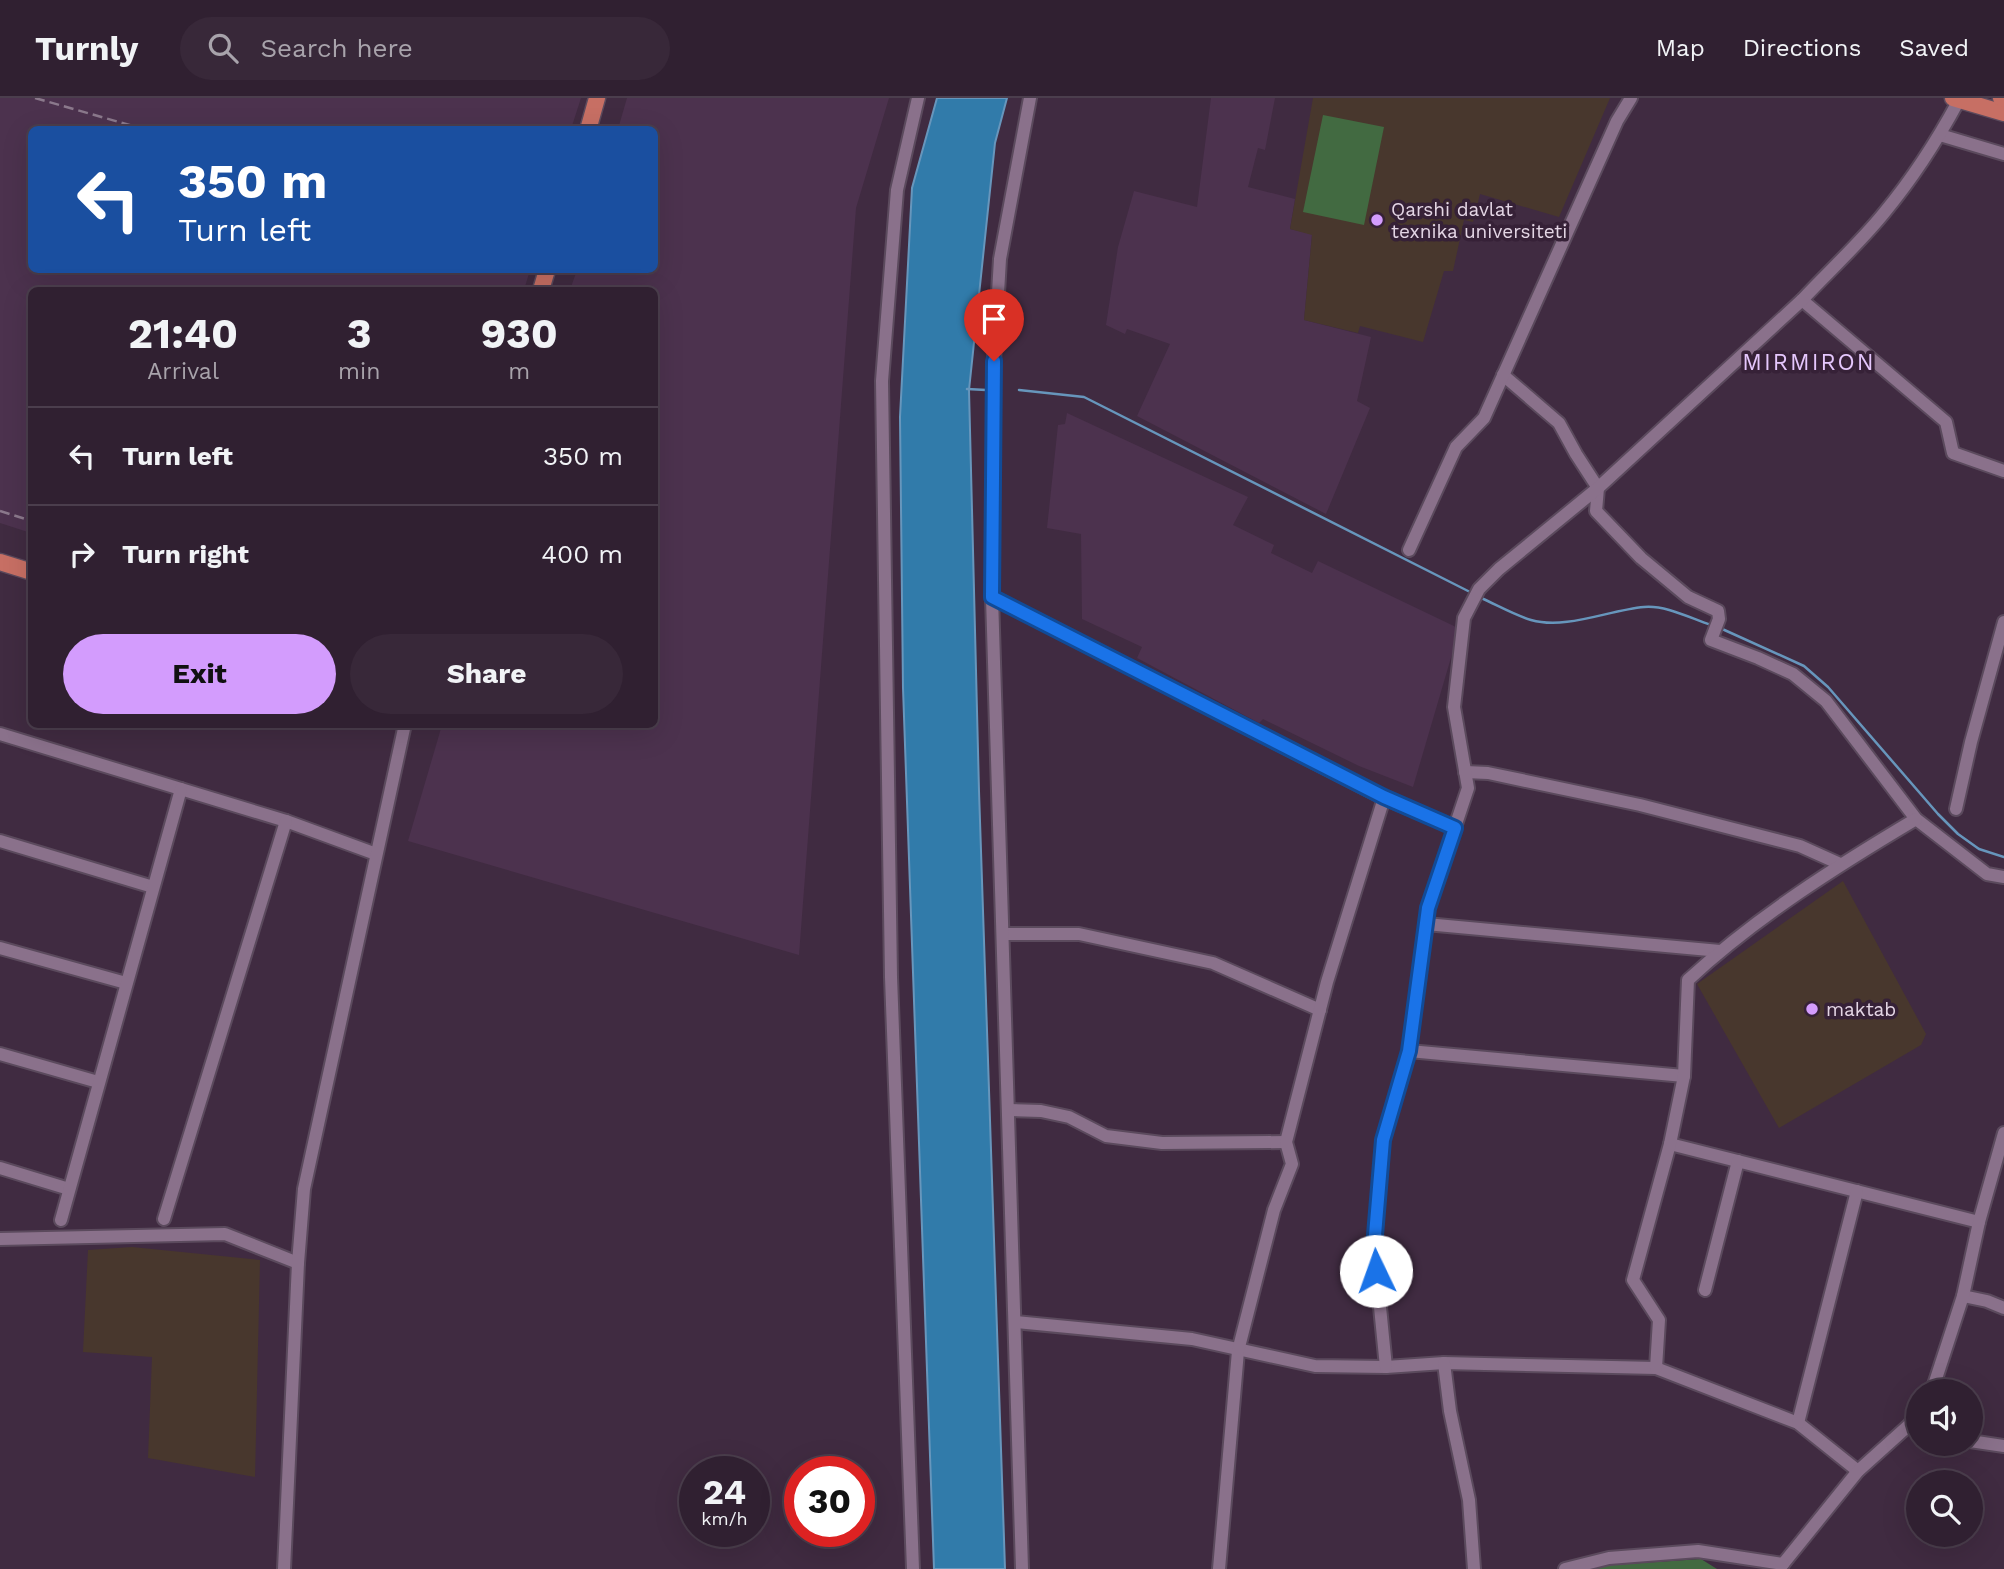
<!DOCTYPE html>
<html lang="en">
<head>
<meta charset="utf-8">
<style>
	:root { --surface:#302031; --page:#382839; --text:#f1f3f6; --muted:#a8a3ab; --line:#4b3e4d; --accent:#d39cfd }
	body { margin:0; font-family:"Work Sans",sans-serif; background:var(--page); color:var(--text); height:100vh; display:flex; flex-direction:column; font-size:26px; white-space:nowrap }
	* { box-sizing:border-box; margin:0 }
	p { font-size:23px; color:var(--muted) }
	.icon { flex:none; width:38px; height:38px; fill:none; stroke:currentColor; stroke-width:2; stroke-linecap:round; stroke-linejoin:round }
	.map { position:relative; flex:1; overflow:hidden }
	.side { position:absolute; left:28px; top:189px; width:630px; height:441px; display:flex; flex-direction:column; background:var(--surface); border-radius:10px; box-shadow:0 7px 28px #0002,0 0 0 2px var(--line) }
	.side>* { flex:none }
	.banner { position:absolute; left:28px; top:28px; width:630px; height:147px; border-radius:10px; box-shadow:0 7px 28px #0002,0 0 0 2px var(--line); background:#1a4fa0; color:#fff; overflow:hidden }
	.controls { position:absolute; left:1906px; top:1281px; display:grid; gap:14px }
	.controls a { display:grid; place-items:center; width:77px; height:77px; border-radius:50%; background:var(--surface); box-shadow:0 7px 28px #0002,0 0 0 2px var(--line); font-size:35px }
	.speed { position:absolute; left:679px; top:1358px; display:flex; gap:14px; font-size:35px; font-weight:700; text-align:center }
	.speed>* { display:grid; place-content:center; width:91px; height:91px; border-radius:50%; background:var(--surface); box-shadow:0 7px 28px #0002,0 0 0 2px var(--line); line-height:1 }
	.speed small { font-size:18px; font-weight:400 }
	.speed .limit { border:10px solid #d22; background:#fff; color:#111 }
	.pin { position:absolute; display:grid; place-items:center; width:60px; height:60px; color:#fff; margin:-72px -30px; border-radius:50% 50% 50% 0; rotate:-45deg; box-shadow:0 0 7px #0007 }
	.pin .icon { rotate:45deg }
	.me { position:absolute; width:77px; margin:-38px; rotate:357deg; stroke-linejoin:round; filter:drop-shadow(0 0 5px #0008) }
	.turn { display:flex; align-items:center; gap:24px; height:147px; padding:0 35px; font-size:32px }
	.turn .icon { width:91px; height:91px; stroke-width:2.5 }
	.turn b { display:block; font-size:49px; line-height:60px }
	.eta { display:flex; justify-content:space-evenly; align-items:center; height:119px; text-align:center }
	.eta b { font-size:42px; font-weight:700; line-height:49px }
	.cta { display:flex; gap:14px; margin-top:auto; padding:14px 35px }
	.cta a { flex:1; height:80px; border-radius:42px; background:var(--accent); color:#111; font-size:28px; font-weight:700; line-height:80px; text-align:center }
	.cta a+a { background:var(--page); color:var(--text) }
	ul { padding:0; list-style:none }
	li { display:flex; align-items:center; gap:21px; height:98px; padding:0 35px; border-top:2px solid var(--line) }
	li div { flex:1 }
	li b { display:block; font-size:26px }
	li em { font-style:normal }
	header { display:flex; align-items:center; gap:42px; box-sizing:border-box; height:98px; padding:0 35px; background:var(--surface); border-bottom:2px solid var(--line) }
	header strong { font-size:33px }
	nav { display:flex; gap:38px; margin-inline-start:auto; font-size:24px }
	.search { width:490px; height:63px; background:var(--page); display:flex; align-items:center; gap:18px; box-sizing:border-box; padding:0 24px; border-radius:38px; color:var(--muted); font-size:26px }
	.map>svg:first-child { display:block }
	.built { fill:#4c324e }
	.education { fill:#48372d }
	.green { fill:#426a41 }
	.water { fill:#317baa; stroke:#6796bc; stroke-width:2 }
	.lines { fill:none; stroke-linecap:round; stroke-linejoin:round }
	.stream { stroke:#6796bc; stroke-width:2.5 }
	.minor-casing { stroke:#5b4a5d; stroke-width:16 }
	.major-casing { stroke:#5b4a5d; stroke-width:19 }
	.minor { stroke:#8a718b; stroke-width:12 }
	.major { stroke:#c76f64; stroke-width:16 }
	.rail { stroke:#8b798c; stroke-width:2.5; stroke-dasharray:10 5; stroke-linecap:butt }
	.route-casing { stroke:#114b97; stroke-width:18 }
	.route { stroke:#1a73e8; stroke-width:12 }
	.poi-dot { fill:#d39cfd; stroke:#362137; stroke-width:2.5 }
	.labels { text-anchor:middle; stroke-width:7; stroke-linejoin:round; paint-order:stroke }
	.poi-label { font-size:19px; fill:#e4d6e5; stroke:#362137; text-anchor:start }
	.quarter-label { font-size:23px; letter-spacing:2px; fill:#e5c7fd; stroke:#362137 }
</style>
</head>
<body>
<header>
<strong>Turnly</strong>
<div class="search"><svg class="icon" aria-label="search" viewBox="0 0 24 24"><circle cx="10" cy="10" r="6"/><path d="M15 15l6 6"/></svg>Search here</div>
<nav><a>Map</a><a>Directions</a><a>Saved</a></nav>
</header>
<div class="map">
<svg width="2004" height="1471" viewBox="0 0 2004 1471">
	<rect width="100%" height="100%" fill="#402b41"/>
	<!-- built -->
	<g class="built">
		<polygon points="0,0 581,0 571,31 32,32 32,172 530,172 524,192 32,192 31,435 0,425"/>
		<polygon points="627,0 889,0 856,110 799,857 408,743 442,627 654,626 654,192 570,192 577,172 654,172 654,32 618,31"/>
		<polygon points="1211,0 1275,0 1265,52 1258,50 1248,89 1295,101 1290,131 1312,136 1304,222 1371,239 1357,303 1370,310 1326,416 1137,318 1170,246 1127,231 1125,236 1106,227 1118,149 1134,93 1197,109"/>
		<polygon points="1067,315 1248,399 1233,427 1274,447 1271,455 1312,475 1318,463 1456,529 1455,546 1413,689 1359,668 1263,621 1259,625 1137,560 1142,549 1082,521 1081,436 1047,430 1058,327 1065,326"/>
	</g>
	<!-- education -->
	<g class="education">
		<polygon points="1313,0 1610,0 1559,119 1480,96 1473,124 1464,122 1453,173 1444,173 1423,244 1360,228 1358,235 1304,222 1312,137 1290,131"/>
		<polygon points="1843,783 1926,936 1921,947 1779,1030 1697,886"/>
		<polygon points="132,1149 260,1162 255,1379 148,1360 152,1259 83,1254 88,1152"/>
	</g>
	<!-- green -->
	<g class="green">
		<polygon points="1323,17 1384,29 1364,127 1303,114"/>
		<polygon points="1701,1461 1717,1471 1585,1471 1597,1468"/>
	</g>
	<!-- water -->
	<polygon class="water" points="937,0 1007,0 995,45 969,292 979,693 1005,1471 934,1471 903,590 900,319 912,90"/>
	<g class="lines">
		<!-- stream -->
		<g class="stream">
			<polyline points="967,291 986,292"/>
			<polyline points="1019,292 1084,299 1472,495"/>
			<path d="M1481,500C1497,507 1514,517 1531,522C1566,532 1609,512 1644,509C1666,507 1690,520 1711,527"/>
			<polyline points="1720,530 1804,568 1828,589 1938,716 1958,736 1979,751 2004,759"/>
		</g>
		<!-- minor casing -->
		<g class="minor-casing">
			<g id="minor">
				<polyline points="1940,37 2004,56"/>
				<polyline points="1802,202 1946,324 1953,355 2004,373"/>
				<polyline points="1503,277 1559,325 1576,356 1598,390 1596,413 1641,460 1688,499 1718,513 1719,521 1711,542 1758,560 1793,576 1826,603 1916,721 1987,776 2004,779"/>
				<polyline points="1409,452 1456,349 1484,320 1617,23 1631,0"/>
				<polyline points="992,499 1384,700 1455,730"/>
				<polyline points="0,636 286,723 376,756"/>
				<polyline points="1465,674 1488,675 1640,707 1800,748 1840,766"/>
				<polyline points="1956,711 1971,644 2004,524"/>
				<polyline points="0,743 153,789"/>
				<polyline points="1426,826 1720,853"/>
				<polyline points="1003,836 1079,836 1213,865 1320,912"/>
				<polyline points="0,850 126,885"/>
				<polyline points="1409,953 1684,978"/>
				<polyline points="0,956 98,984"/>
				<polyline points="1009,1012 1041,1013 1069,1019 1106,1038 1162,1045 1286,1044"/>
				<polyline points="1670,1046 1979,1124"/>
				<polyline points="0,1070 69,1091"/>
				<polyline points="164,1121 286,723"/>
				<polyline points="61,1122 181,691"/>
				<polyline points="0,1141 225,1136 298,1165"/>
				<polyline points="1705,1192 1738,1063"/>
				<polyline points="1963,1198 1987,1203 2004,1210"/>
				<polyline points="1015,1224 1192,1241 1315,1268 1386,1269 1444,1265 1656,1270 1798,1325 1858,1373"/>
				<polyline points="1444,1265 1450,1313 1469,1402 1474,1471"/>
				<path d="M1386,1269L1374,1149L1383,1042L1409,953L1428,810L1468,690L1454,609L1464,520L1479,491L1499,471L1598,390L1802,202C1829,173 1859,146 1884,115C1913,80 1938,41 1959,2"/>
				<path d="M1656,1270L1659,1222L1633,1182L1670,1046L1684,978L1688,882C1756,819 1837,768 1916,721"/>
				<polyline points="1932,1293 1963,1198 1979,1124 2004,1035"/>
				<polyline points="1798,1325 1857,1093"/>
				<polyline points="1970,1343 2004,1348"/>
				<polyline points="1783,1466 1858,1373 1908,1328 1918,1316"/>
				<polyline points="284,1471 298,1165 304,1091 405,626"/>
				<polyline points="913,1471 891,879 882,283 897,92 918,0"/>
				<polyline points="1022,1471 992,499 994,263 1000,161 1030,0"/>
				<polyline points="1219,1471 1238,1253 1274,1112 1292,1066 1286,1044 1327,884 1384,700"/>
				<polyline points="1565,1471 1609,1460 1698,1453 1783,1466"/>
			</g>
		</g>
		<!-- major casing -->
		<g class="major-casing">
			<g id="major">
				<polyline points="1953,0 2004,15"/>
				<polyline points="2001,0 2004,1"/>
				<polyline points="588,32 597,0"/>
				<polyline points="541,192 547,172"/>
				<polyline points="0,464 32,474"/>
			</g>
		</g>
		<!-- minor -->
		<use href="#minor" class="minor"/>
		<!-- major -->
		<use href="#major" class="major"/>
		<!-- rail -->
		<g class="rail">
			<polyline points="35,0 147,32"/>
			<polyline points="0,413 32,423"/>
		</g>
	</g>
	<g class="lines">
		<!-- route casing -->
		<g class="route-casing">
			<polyline id="route" points="994,263 992,499 1384,699 1455,730 1428,810 1409,953 1383,1042 1374,1149 1376,1173"/>
		</g>
		<!-- route -->
		<use href="#route" class="route"/>
	</g>
	<!-- markers -->
	<g class="poi-dot">
		<circle cx="1377" cy="122" r="7"/>
		<circle cx="1812" cy="911" r="7"/>
	</g>
	<g class="labels">
		<!-- poi labels -->
		<g class="poi-label">
			<text x="1391" y="118">Qarshi davlat<tspan x="1391" dy="22">texnika universiteti</tspan></text>
			<text x="1826" y="918">maktab</text>
		</g>
		<!-- quarter labels -->
		<g class="quarter-label">
			<text x="1809" y="272">MIRMIRON</text>
		</g>
	</g>
</svg>
<div class="controls">
<a><svg class="icon" aria-label="sound" viewBox="0 0 24 24"><path d="M4 9h4l5-4v14l-5-4H4zM17 9q2 3 0 6"/></svg></a>
<a><svg class="icon" aria-label="search" viewBox="0 0 24 24"><circle cx="10" cy="10" r="6"/><path d="M15 15l6 6"/></svg></a>
</div>
<div class="speed"><div>24<small>km/h</small></div><div class="limit">30</div></div>
<div class="pin" style="left:994px;top:263px;background:#d93025"><svg class="icon" aria-label="arrive" viewBox="0 0 24 24"><path d="M6 21V4h12l-3 4 3 4H6"/></svg></div>
<svg class="me" style="left:1376px;top:1173px" viewBox="-20 -20 40 40"><circle r="19" fill="#fff"/><path d="M0-13L10 11 0 6-10 11z" fill="#1a73e8"/></svg>
<div class="banner">
<div class="turn"><svg class="icon" aria-label="left" viewBox="0 0 24 24"><path d="M17 20v-9H6M10 6l-5 5 5 5"/></svg><div><b>350 m</b>Turn left</div></div>
</div>
<section class="side">
<div class="eta">
<div><b>21:40</b><p>Arrival</p></div>
<div><b>3</b><p>min</p></div>
<div><b>930</b><p>m</p></div>
</div>
<ul>
<li><svg class="icon" aria-label="left" viewBox="0 0 24 24"><path d="M17 20v-9H6M10 6l-5 5 5 5"/></svg><div><b>Turn left</b></div><em>350 m</em></li>
<li><svg class="icon" aria-label="right" viewBox="0 0 24 24"><path d="M7 20v-9h11M14 6l5 5-5 5"/></svg><div><b>Turn right</b></div><em>400 m</em></li>
</ul>
<div class="cta"><a>Exit</a><a>Share</a></div>
</section>
</div>
</body>
</html>
